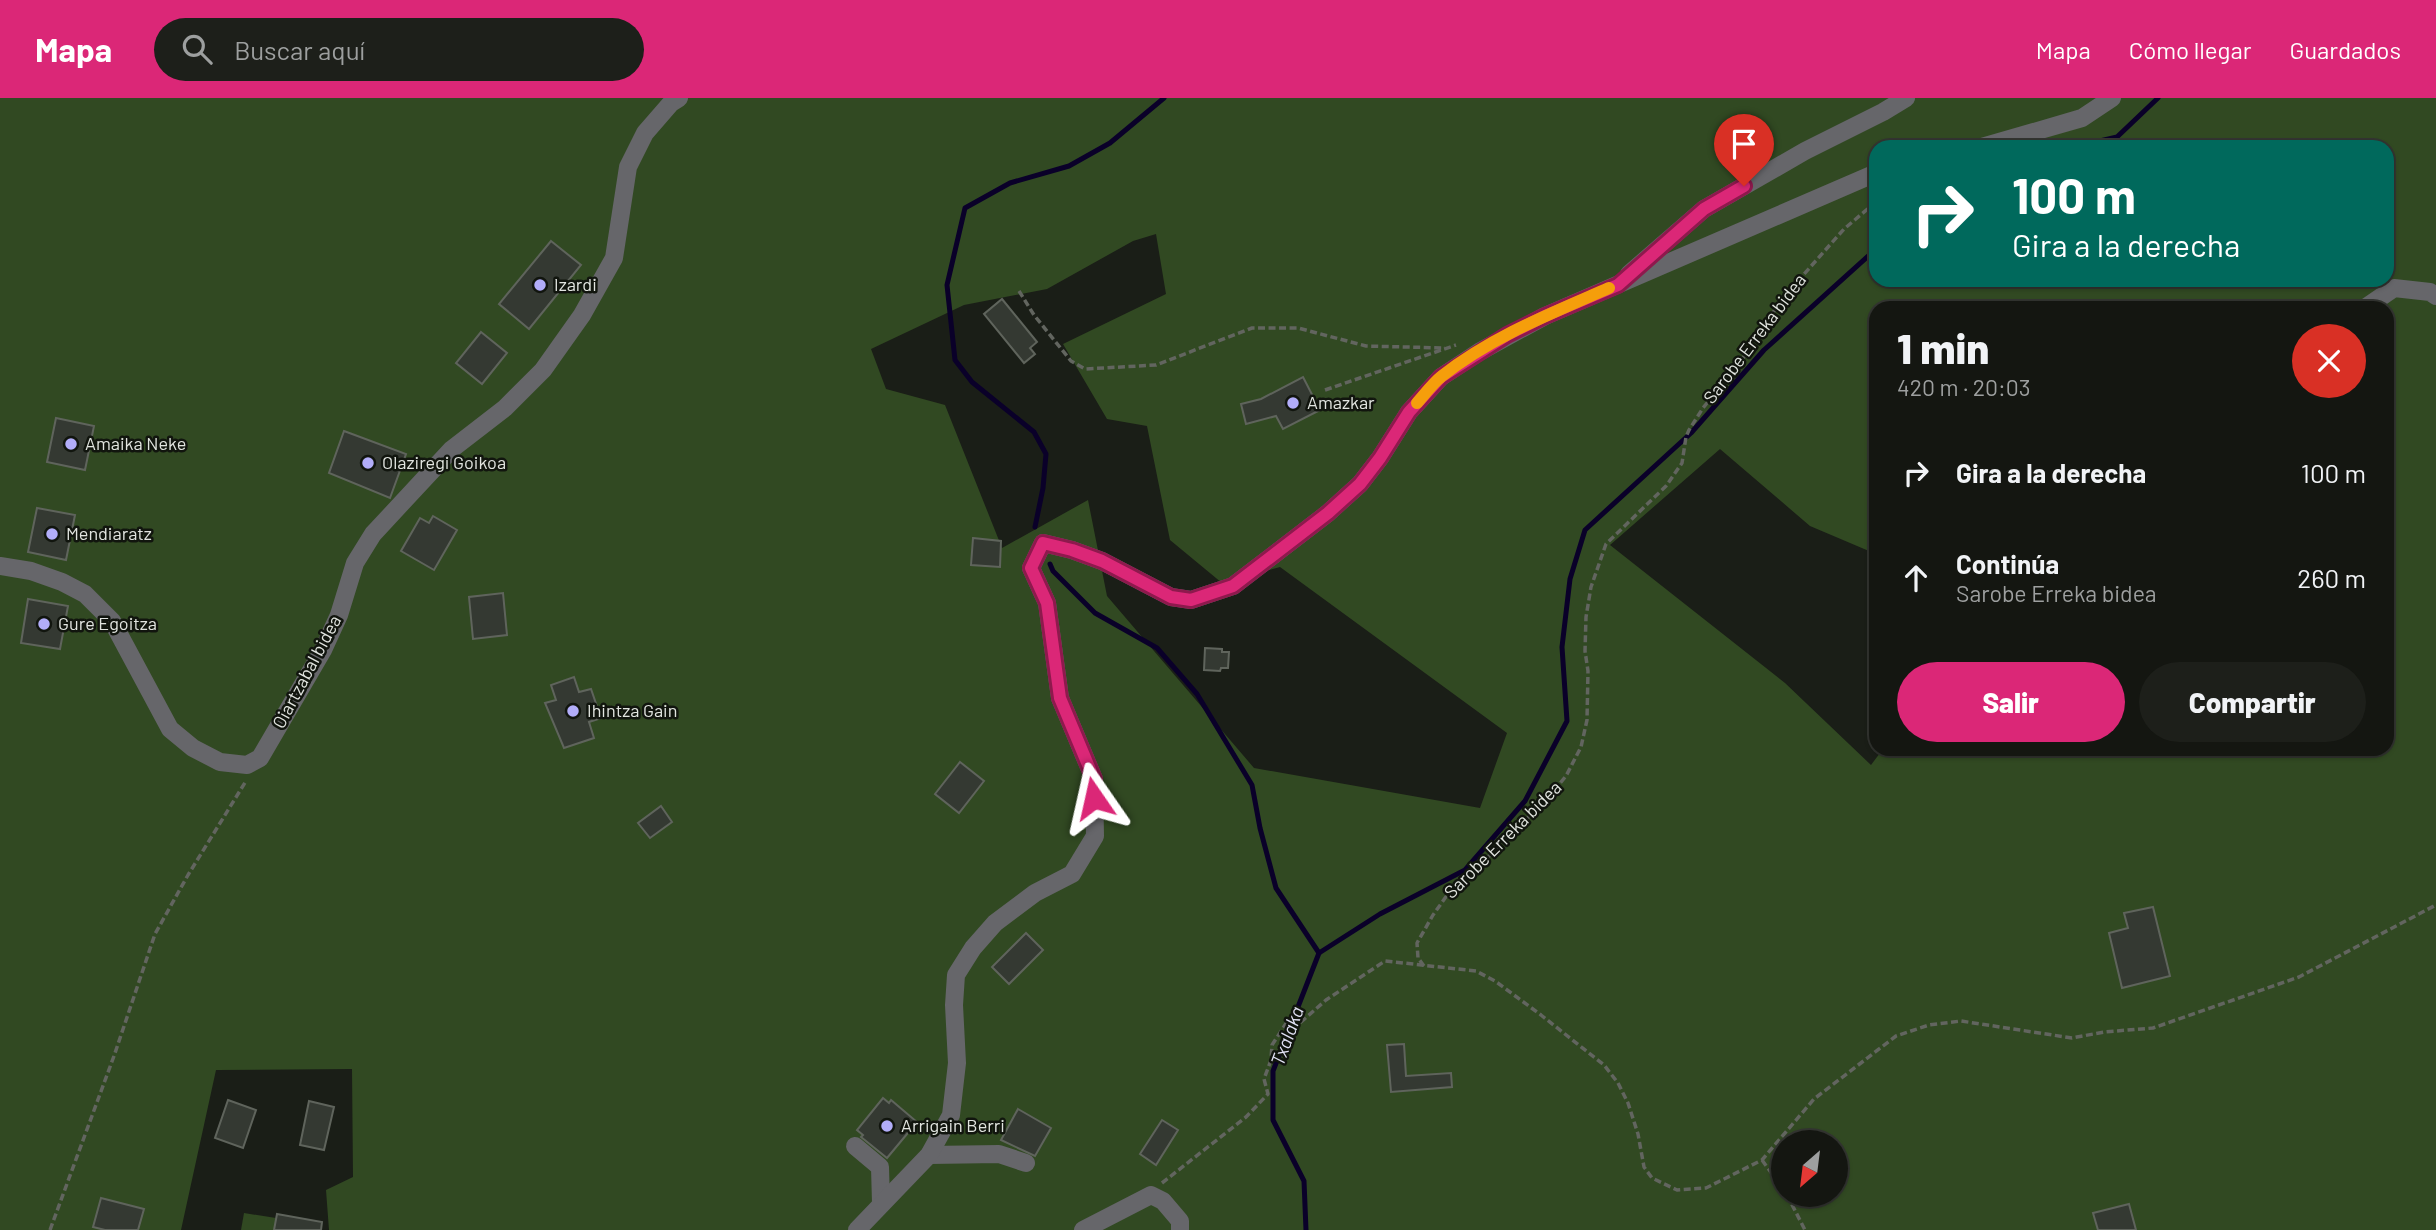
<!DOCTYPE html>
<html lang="es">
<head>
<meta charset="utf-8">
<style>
	:root { --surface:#141611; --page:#1d1f1a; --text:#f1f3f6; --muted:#9d9f9f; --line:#333531; --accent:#db2777 }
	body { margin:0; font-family:Barlow,sans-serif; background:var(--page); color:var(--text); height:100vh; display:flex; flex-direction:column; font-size:26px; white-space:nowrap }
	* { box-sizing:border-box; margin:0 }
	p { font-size:23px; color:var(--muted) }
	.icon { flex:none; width:38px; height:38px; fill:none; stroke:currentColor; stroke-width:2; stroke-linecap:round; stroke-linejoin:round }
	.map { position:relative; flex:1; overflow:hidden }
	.details { position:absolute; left:1869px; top:203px; width:525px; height:455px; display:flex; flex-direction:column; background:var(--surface); border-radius:21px; box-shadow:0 2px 5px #0004,0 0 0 2px var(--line) }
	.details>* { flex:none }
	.hud { position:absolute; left:1869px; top:42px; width:525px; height:147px; border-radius:21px; box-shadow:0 2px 5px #0004,0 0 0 2px var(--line); background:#00695c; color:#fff; overflow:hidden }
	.needle { width:46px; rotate:208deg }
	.controls { position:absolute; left:1771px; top:1032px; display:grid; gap:14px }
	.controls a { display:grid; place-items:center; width:77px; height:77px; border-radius:50%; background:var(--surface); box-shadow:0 2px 5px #0004,0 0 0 2px var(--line); font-size:35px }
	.pin { position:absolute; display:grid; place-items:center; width:60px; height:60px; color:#fff; margin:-72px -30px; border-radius:50% 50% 50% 0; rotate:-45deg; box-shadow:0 0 7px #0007 }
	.pin .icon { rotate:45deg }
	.me { position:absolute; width:77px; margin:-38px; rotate:349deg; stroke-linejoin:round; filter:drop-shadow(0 0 5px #0008) }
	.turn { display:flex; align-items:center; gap:24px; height:147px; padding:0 28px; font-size:32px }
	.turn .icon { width:91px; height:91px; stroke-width:2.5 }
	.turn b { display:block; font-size:49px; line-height:60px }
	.round { display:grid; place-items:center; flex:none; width:74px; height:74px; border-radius:37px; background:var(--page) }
	.headline { display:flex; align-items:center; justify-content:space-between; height:119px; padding:0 28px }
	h1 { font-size:42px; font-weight:800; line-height:52px }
	.primary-button { display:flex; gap:14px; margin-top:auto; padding:14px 28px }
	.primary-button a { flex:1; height:80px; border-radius:42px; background:var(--accent); color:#fff; font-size:28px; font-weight:800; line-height:80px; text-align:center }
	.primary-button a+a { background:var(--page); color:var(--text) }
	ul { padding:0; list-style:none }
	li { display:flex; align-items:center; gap:21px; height:105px; padding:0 28px }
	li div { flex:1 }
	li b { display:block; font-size:26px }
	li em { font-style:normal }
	header { display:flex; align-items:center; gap:42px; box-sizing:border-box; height:98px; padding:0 35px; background:var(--accent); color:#fff }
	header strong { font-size:33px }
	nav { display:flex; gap:38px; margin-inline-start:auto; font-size:24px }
	.search { width:490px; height:63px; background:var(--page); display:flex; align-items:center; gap:18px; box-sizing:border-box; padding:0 24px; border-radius:38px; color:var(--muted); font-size:26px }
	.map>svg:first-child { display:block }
	.green { fill:#314922; fill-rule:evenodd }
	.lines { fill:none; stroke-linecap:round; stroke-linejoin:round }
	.stream { stroke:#0a0029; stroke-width:5 }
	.building { fill:#343932; stroke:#5f645c; stroke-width:2 }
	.path { stroke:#62655f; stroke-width:3.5; stroke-dasharray:7 3.5; stroke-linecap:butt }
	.minor { stroke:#66666a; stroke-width:18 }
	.route-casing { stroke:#8e194d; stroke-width:18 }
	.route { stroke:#db2777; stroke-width:12 }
	.slow { stroke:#f59e0b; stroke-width:12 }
	.poi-dot { fill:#b2adf9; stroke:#11150e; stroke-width:2.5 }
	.labels { text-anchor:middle; stroke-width:5; stroke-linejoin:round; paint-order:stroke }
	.poi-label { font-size:18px; fill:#e2e5e0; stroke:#11150e; text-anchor:start }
	.street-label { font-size:18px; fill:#e2e5e0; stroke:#11150e }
	.water-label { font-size:19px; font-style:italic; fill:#e2e2f5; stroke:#11150e }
</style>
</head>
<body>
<header>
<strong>Mapa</strong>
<div class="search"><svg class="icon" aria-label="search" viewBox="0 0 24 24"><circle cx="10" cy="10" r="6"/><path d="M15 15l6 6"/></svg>Buscar aquí</div>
<nav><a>Mapa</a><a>Cómo llegar</a><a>Guardados</a></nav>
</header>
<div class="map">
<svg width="2436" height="1132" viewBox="0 0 2436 1132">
	<rect width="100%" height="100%" fill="#1a1e17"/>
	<!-- green -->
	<g class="green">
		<path d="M0,0H2436V1132H329L326,1092L353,1079L352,971L216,972L181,1132H0ZM1876,49H2387V182H1876ZM1156,136L1166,196L1063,246L1107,321L1147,328L1170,442L1222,485L1280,469L1507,635L1480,710L1254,670L1107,498L1088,402L1002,450L945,307L886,291L871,251L964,207L1047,191L1133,143ZM1876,210H2387V651H1883L1871,667L1785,585L1610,447L1720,351L1810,428L1876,456ZM1783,1045H1836V1097H1783Z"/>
		<polygon points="244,1115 276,1120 274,1132 241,1132"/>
	</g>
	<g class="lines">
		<!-- stream -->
		<g class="stream">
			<polyline points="2074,49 2117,39 2158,0"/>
			<polyline points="1035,429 1043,390 1046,356 1034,334 972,284 955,262 947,187 965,110 1010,85 1069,68 1110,45 1164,0"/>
			<polyline points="1050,466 1053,473 1095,515 1157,550 1197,596 1252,687 1260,730 1276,790 1319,855"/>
			<polyline points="1306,1132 1304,1083 1273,1022 1273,973 1319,855 1380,816 1465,772 1525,703 1567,623 1562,549 1570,481 1585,432 1691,335 1764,252 1876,151"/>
		</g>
	</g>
	<!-- building -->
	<g class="building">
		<polygon points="551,143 581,167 529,231 499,206"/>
		<polygon points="1002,201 1037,244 1030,250 1035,256 1024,265 984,216"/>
		<polygon points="481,234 507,255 482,286 456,265"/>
		<polygon points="1303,279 1320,312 1283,331 1276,318 1246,326 1241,306 1261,301"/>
		<polygon points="56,320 94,328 85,372 47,364"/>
		<polygon points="344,333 406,356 390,400 329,375"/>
		<polygon points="37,410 75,417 66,462 28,454"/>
		<polygon points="433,418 457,432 434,472 401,453 420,420 429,425"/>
		<polygon points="973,440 1001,443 1000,469 971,467"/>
		<polygon points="503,495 507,537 473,541 469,499"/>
		<polygon points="28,501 68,508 60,551 21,545"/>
		<polygon points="1205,550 1222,551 1222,554 1229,554 1228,570 1221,570 1220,573 1204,572"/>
		<polygon points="574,579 579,594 591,591 601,620 589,624 594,640 564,650 545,605 556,602 551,587"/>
		<polygon points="960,664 984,683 959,715 935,696"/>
		<polygon points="661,708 672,724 650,740 638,725"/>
		<polygon points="2153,809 2170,878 2122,890 2109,835 2128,830 2124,815"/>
		<polygon points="1026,835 1043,852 1009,886 992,869"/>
		<polygon points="1404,946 1406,978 1451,975 1452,989 1391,994 1387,947"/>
		<polygon points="883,1000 889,1005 891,1002 917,1024 887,1060 861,1039 863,1037 857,1032"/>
		<polygon points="228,1002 256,1012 243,1050 215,1040"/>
		<polygon points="309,1003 334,1009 324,1052 300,1047"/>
		<polygon points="1018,1011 1051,1030 1035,1058 1001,1042"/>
		<polygon points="1162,1022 1178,1032 1156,1067 1140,1056"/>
		<polygon points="101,1100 144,1111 138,1132 105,1132 93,1129"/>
		<polygon points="2129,1106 2136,1132 2098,1132 2093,1115"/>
		<polygon points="277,1116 322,1124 321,1132 274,1132"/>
	</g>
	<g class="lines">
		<!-- path -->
		<g class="path">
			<polyline points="1019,193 1034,217 1071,263 1085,271 1156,267 1252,230 1298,230 1366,248 1445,250"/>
			<polyline points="1325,292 1456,247"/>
			<polyline points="1424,868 1418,860 1417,845 1433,817 1448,796 1503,745 1553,694 1566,678 1581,649 1587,622 1588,573 1585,553 1586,519 1591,489 1606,446 1666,388 1682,365 1686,339 1689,332 1703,310 1741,263 1782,201 1844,131 1876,104"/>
			<polyline points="1762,1062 1783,1091"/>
			<polyline points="1162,1085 1246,1019 1268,996 1264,981 1271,962 1272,947 1287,924 1295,926 1301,924 1326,902 1385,863 1476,873 1495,883 1541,917 1604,967 1618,985 1628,1005 1638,1036 1644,1069 1652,1080 1677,1092 1706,1090 1762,1062 1814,1001 1896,938 1929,927 1961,923 2072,940 2104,934 2153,930 2299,879 2436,807"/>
			<polyline points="1787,1097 1805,1132"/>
			<polyline points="50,1132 114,958 155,836 188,777 246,683"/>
		</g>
		<!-- minor -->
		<g class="minor">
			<polyline points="1982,49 2082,20 2112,0"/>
			<polyline points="1629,176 1704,111 1805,53 1883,14 1906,0"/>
			<polyline points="2365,210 2394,190 2430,194 2436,198"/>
			<polyline points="0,468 31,473 62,484 85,496 112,523 170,631 193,650 220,664 247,667 260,660 323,552 339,517 355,465 373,436 452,351 505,310 543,272 582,217 614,160 628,69 645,35 671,5 679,0"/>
			<polyline points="855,1048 880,1069 881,1105"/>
			<polyline points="929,1057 999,1056 1026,1065"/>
			<polyline points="857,1132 929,1057 951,1017 957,965 954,907 956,877 973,850 995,825 1035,795 1072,776 1095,738 1094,681 1060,600 1047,505 1031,470 1043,445 1072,452 1102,463 1171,499 1191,502 1233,488 1328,415 1360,386 1380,360 1409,314 1441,279 1479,254 1545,218 1876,75"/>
			<polyline points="1083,1132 1151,1097 1163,1103 1180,1123 1180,1132"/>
		</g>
	</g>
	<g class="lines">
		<!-- route casing -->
		<g class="route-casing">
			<polyline id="route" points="1094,700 1094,681 1060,600 1047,505 1031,470 1043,445 1072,452 1102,463 1171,499 1191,502 1233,488 1328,415 1360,386 1380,360 1409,314 1441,279 1507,237 1545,218 1618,187 1704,111 1744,88"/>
		</g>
		<!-- route -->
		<use href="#route" class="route"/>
		<!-- slow -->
		<path class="slow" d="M1417,305C1425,296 1433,285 1442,278C1491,239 1552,215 1609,190"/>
	</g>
	<!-- markers -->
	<g class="poi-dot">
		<circle cx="540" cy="187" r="7"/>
		<circle cx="1293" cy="305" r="7"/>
		<circle cx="71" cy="346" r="7"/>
		<circle cx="368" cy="365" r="7"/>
		<circle cx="52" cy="436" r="7"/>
		<circle cx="44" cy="526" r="7"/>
		<circle cx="573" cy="613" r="7"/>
		<circle cx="887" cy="1028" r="7"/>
	</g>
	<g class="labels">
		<!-- poi labels -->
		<g class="poi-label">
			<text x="554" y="193">Izardi</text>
			<text x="1307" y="311">Amazkar</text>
			<text x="85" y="352">Amaika Neke</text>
			<text x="382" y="371">Olaziregi Goikoa</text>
			<text x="66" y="442">Mendiaratz</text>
			<text x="58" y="532">Gure Egoitza</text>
			<text x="587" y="619">Ihintza Gain</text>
			<text x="901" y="1034">Arrigain Berri</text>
		</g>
		<!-- street labels -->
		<g class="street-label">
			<text transform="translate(1755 241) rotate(-53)" y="6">Sarobe Erreka bidea</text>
			<text transform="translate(307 574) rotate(-62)" y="6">Oiartzabal bidea</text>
			<text transform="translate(1503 742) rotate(-45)" y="6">Sarobe Erreka bidea</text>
		</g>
		<!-- water labels -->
		<g class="water-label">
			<text transform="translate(1287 938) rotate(-70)" y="7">Txalaka</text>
		</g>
	</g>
</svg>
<div class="controls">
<a><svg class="needle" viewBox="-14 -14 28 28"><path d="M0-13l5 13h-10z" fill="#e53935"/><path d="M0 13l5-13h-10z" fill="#9d9f9f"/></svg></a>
</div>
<div class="pin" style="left:1744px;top:88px;background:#d93025"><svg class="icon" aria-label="arrive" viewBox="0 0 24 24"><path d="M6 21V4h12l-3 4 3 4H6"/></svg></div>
<svg class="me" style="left:1094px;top:700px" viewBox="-20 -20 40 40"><path d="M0-17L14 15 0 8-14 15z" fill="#db2777" stroke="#fff" stroke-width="4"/></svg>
<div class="hud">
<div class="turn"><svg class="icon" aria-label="right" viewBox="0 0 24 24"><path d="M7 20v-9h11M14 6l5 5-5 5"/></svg><div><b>100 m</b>Gira a la derecha</div></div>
</div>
<section class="details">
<div class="headline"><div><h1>1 min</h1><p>420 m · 20:03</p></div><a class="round" style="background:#d93025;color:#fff"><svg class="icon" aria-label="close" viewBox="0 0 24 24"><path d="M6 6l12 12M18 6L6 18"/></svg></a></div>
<ul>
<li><svg class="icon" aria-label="right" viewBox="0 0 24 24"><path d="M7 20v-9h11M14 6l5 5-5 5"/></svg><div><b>Gira a la derecha</b></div><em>100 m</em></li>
<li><svg class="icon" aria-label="ahead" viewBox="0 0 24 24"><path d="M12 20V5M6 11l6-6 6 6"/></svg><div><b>Continúa</b><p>Sarobe Erreka bidea</p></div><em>260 m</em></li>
</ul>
<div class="primary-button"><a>Salir</a><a>Compartir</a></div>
</section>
</div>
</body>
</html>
